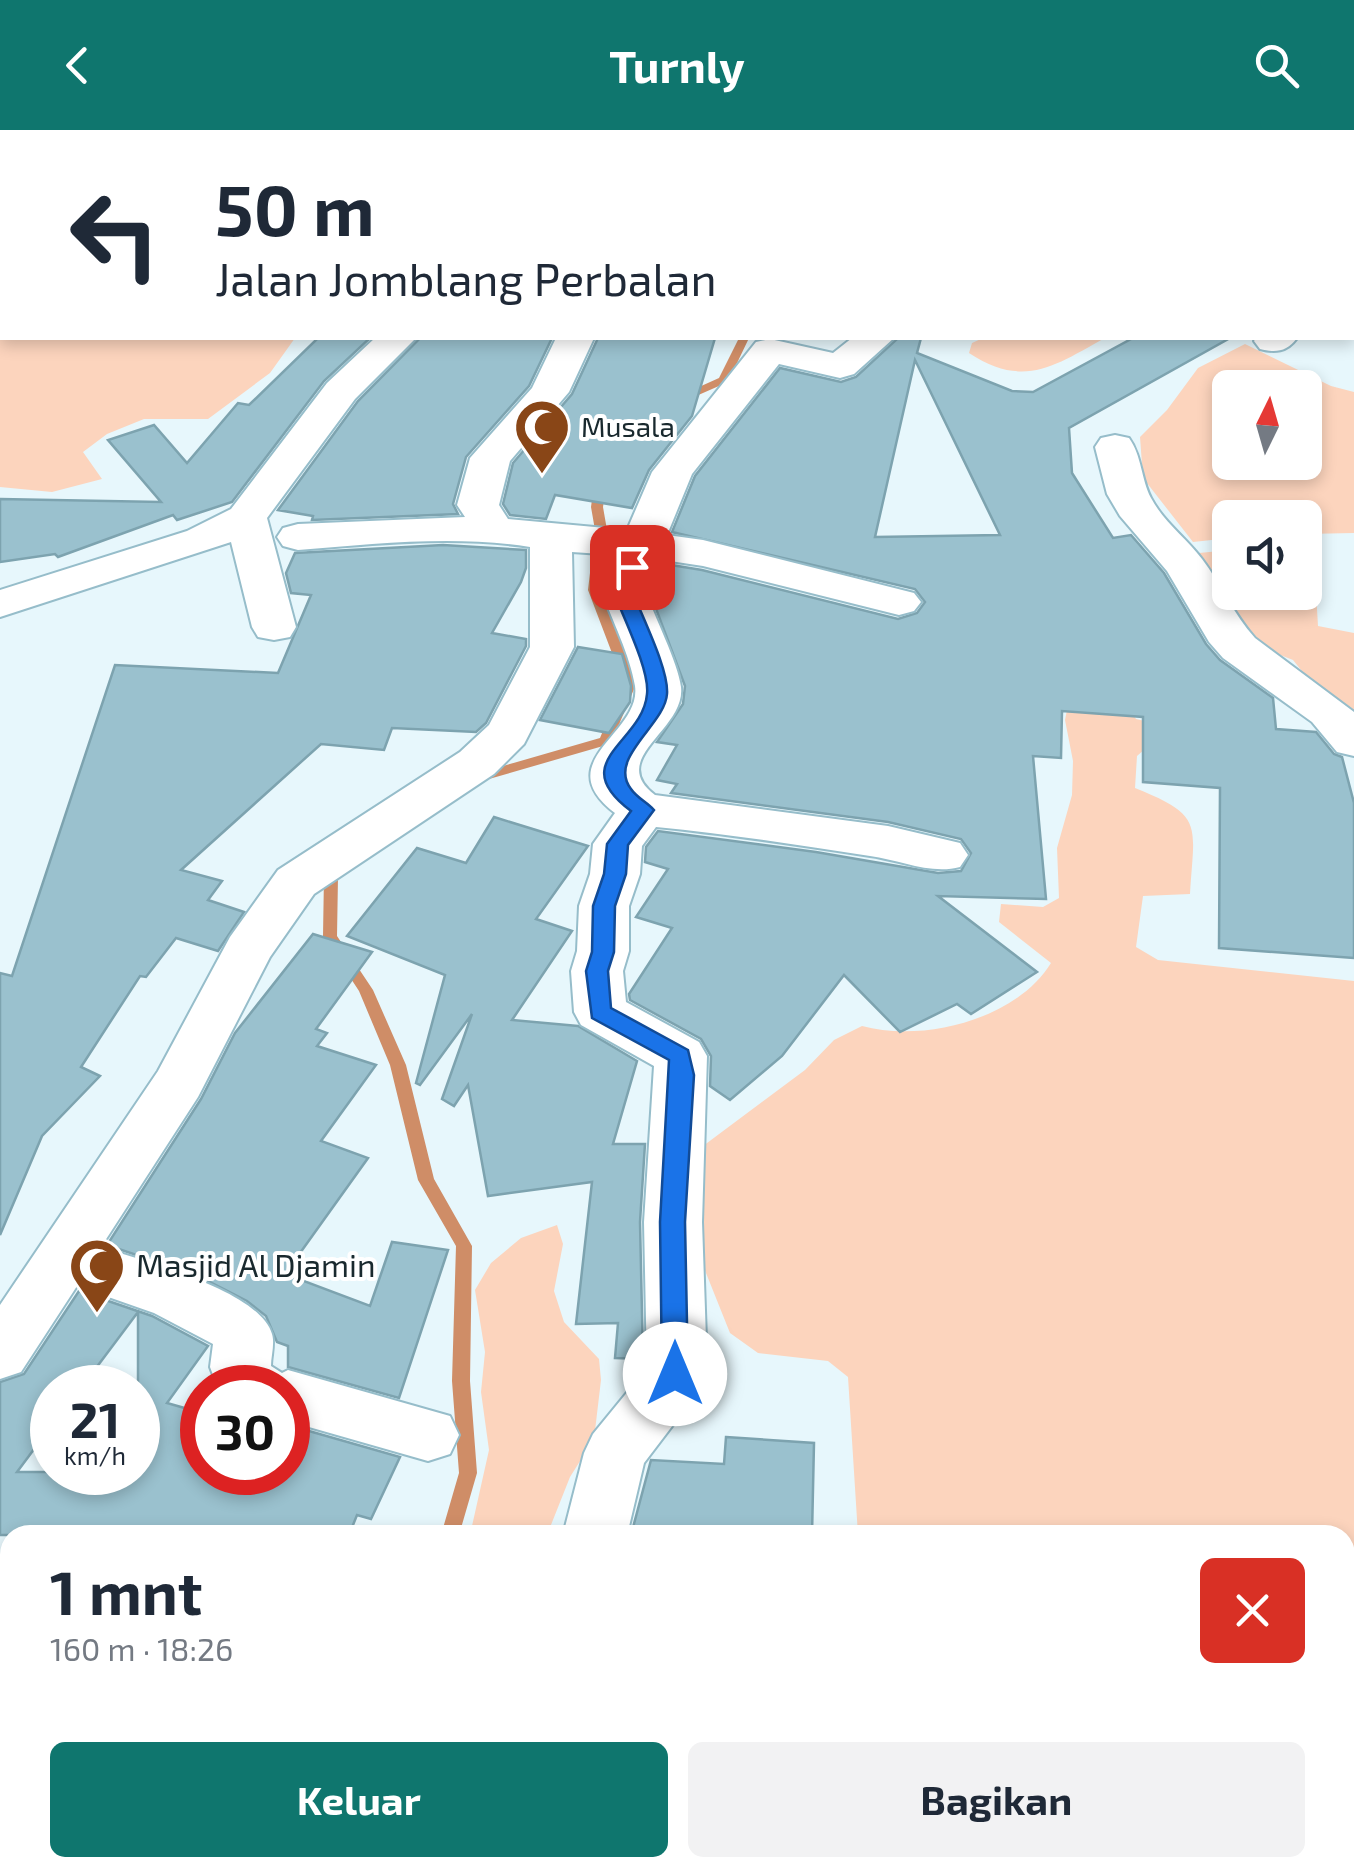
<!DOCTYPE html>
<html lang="id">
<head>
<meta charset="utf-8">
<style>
	:root { --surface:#fff; --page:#f2f2f3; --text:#1f2937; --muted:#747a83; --accent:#0f766e }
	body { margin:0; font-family:"Exo 2",sans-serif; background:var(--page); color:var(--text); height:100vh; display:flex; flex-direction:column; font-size:38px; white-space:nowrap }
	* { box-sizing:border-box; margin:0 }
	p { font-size:32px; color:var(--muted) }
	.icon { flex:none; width:55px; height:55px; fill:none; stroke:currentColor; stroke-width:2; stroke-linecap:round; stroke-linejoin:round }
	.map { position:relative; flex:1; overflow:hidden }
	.details { position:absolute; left:0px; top:1395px; width:1355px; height:352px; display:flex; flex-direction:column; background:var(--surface); border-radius:30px 30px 0 0; box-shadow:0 5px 15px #0003 }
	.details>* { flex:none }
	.guide { position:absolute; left:0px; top:0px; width:1355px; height:210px; box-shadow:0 5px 15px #0003; background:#fff; color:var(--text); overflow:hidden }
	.needle { width:65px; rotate:5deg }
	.buttons { position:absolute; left:1212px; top:240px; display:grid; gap:20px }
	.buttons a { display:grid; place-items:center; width:110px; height:110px; border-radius:15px; background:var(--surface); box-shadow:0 5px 15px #0003; font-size:50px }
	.speed { position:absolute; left:30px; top:1235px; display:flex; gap:20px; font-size:50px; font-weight:700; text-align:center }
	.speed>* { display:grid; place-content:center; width:130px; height:130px; border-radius:50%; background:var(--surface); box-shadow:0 5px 15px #0003; line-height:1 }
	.speed small { font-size:25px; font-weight:400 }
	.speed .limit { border:15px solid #d22; background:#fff; color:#111 }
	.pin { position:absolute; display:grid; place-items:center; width:85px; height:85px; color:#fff; margin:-42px; border-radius:20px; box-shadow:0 5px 15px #0006 }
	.me { position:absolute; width:110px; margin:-55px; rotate:0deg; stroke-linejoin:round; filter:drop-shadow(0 0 8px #0008) }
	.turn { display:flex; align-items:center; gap:35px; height:210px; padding:0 50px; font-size:45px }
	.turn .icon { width:130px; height:130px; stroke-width:2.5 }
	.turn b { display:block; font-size:70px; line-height:85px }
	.round { display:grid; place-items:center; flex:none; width:105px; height:105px; border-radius:15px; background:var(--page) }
	.headline { display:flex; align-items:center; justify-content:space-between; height:170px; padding:0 50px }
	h1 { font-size:60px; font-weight:700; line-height:75px }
	.action { display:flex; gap:20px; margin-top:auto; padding:20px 50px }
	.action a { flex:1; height:115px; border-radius:15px; background:var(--accent); color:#fff; font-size:40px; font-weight:700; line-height:115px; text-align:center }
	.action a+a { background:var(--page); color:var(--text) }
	header { display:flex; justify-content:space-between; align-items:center; height:130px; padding:0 50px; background:var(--accent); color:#fff; font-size:45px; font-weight:700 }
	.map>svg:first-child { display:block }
	.green { fill:#fcd4bd; fill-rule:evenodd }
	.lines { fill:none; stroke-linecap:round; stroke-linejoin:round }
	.stream { fill:#cf8d67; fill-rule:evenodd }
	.building { fill:#9ac1ce; stroke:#7da3af; stroke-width:2.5; fill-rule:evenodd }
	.minor-casing { stroke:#96bdca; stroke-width:4 }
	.minor { fill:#fff; fill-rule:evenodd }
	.route { fill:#1a73e8; stroke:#114b97; stroke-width:2.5 }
	.labels { text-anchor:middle; stroke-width:8; stroke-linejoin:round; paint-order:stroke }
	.far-poi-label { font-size:28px; fill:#19292e; stroke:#fff; text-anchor:start }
	.poi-label { font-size:32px; fill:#19292e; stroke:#fff; text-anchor:start }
</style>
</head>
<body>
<header><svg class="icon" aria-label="back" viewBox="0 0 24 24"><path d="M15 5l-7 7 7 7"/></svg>Turnly<svg class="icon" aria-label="search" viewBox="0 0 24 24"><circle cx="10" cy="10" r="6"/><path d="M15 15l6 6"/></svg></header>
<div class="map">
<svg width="1354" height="1746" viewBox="0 0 1354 1746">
	<rect width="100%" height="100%" fill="#e7f7fc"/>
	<!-- green -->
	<g class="green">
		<polygon points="0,0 330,2 2,2 2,208 295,208 270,243 208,289 144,289 107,304 83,322 102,349 52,362 0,357"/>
		<path d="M983,208H1105C1054,236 1024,259 969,223L972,213Z"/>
		<path d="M1245,214L1331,256L1354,262V403L1305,404V388H1230V408L1193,412L1143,348L1140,307L1167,280L1198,238ZM1230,258H1305V332H1230Z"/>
		<polygon points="1305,412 1313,412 1318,496 1354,503 1354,595 1326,571 1293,530 1250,513 1199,423 1230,420 1230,462 1305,462"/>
		<path d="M1069,570L1130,580L1136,589L1149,592L1145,619L1137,626L1135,658C1205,686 1194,694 1190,764L1143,766L1136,817L1158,830L1354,851V1746H842L839,1738H1345V1405H858L848,1247L828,1231L758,1223L730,1203L698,1123L699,1019L805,940L834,910L862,896C923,913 1017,889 1051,833L999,792L1001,774L1043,777L1059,768L1057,718L1072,665L1073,631L1065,590Z"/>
		<polygon points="557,1095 563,1114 554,1161 564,1192 599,1229 601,1250 594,1309 570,1347 547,1405 470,1405 489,1320 481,1262 485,1222 475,1160 491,1133 521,1108"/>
		<polygon points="10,1462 10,1738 57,1738 47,1746 0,1746 0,1472"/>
	</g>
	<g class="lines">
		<!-- stream -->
		<g class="stream">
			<polygon points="805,0 823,0 819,2 804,2"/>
			<polygon points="739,208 749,208 728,252 687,270 679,270 679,266 719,248"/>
			<polygon points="600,351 606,355 603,377 607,400 600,460 637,552 612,611 610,614 482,651 472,651 470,648 472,645 600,608 623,552 588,460 595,400 591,377 594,355"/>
			<polygon points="342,733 349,738 338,747 337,806 373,860 406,935 434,1049 472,1116 470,1251 477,1343 459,1405 441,1405 459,1343 452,1251 456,1116 418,1050 390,935 359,861 323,806 324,745"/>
			<polygon points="10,1678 10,1700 0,1705 0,1683"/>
		</g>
	</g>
	<!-- building -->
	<g class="building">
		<polygon points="318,208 370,208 324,251 232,372 177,390 173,385 58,427 55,424 0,432 0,369 161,372 108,310 154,295 187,333 238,273 249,275"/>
		<polygon points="420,208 552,208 529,256 466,327 453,374 458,384 312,390 313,386 278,380 358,271"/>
		<polygon points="598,208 715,208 692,286 649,340 632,378 555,365 546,389 510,385 503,374 513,333 572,264"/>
		<path d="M898,208H921L917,223L1012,261L1033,262L1133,208H1230L1069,298L1072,343L1113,408L1131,405L1164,443L1206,514L1220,530L1273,568L1276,599L1316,602L1334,624L1342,627L1354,673V828L1219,818L1220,658L1143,652V587L1062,581L1061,628L1033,626L1046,769L938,766L1037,842L971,884L957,874L900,902L844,845L782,926L730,970L710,956L711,926L701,909L630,870L629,864L672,798L636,787L668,739L645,732L646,717L658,701L816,722L938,743L961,741L971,723L961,709L888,692L671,663L677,654L657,650L677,615L657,612L683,574L685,556L649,460L659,433L702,440L898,489L917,483L925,472L915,459L672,402L695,346L780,238L841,252L856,247ZM915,230L1000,405L875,407Z"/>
		<polygon points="443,415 526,420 526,438 521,452 492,503 526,509 526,516 486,593 476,602 392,598 384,620 321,614 181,740 222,751 208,770 244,782 218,821 176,808 146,847 140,846 81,937 100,946 42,1006 0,1105 0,843 12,846 115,535 278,543 311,465 291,463 286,443 295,423"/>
		<polygon points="578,517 622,524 631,556 630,572 609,603 540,590"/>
		<polygon points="494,687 588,716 536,789 572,801 512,890 578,896 637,931 613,1014 645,1014 640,1092 643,1229 615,1228 618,1193 576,1194 592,1052 488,1066 468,955 454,976 442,969 472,884 420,955 416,953 445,845 347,806 417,718 466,733"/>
		<polygon points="313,804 372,822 316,899 327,903 317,916 376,935 321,1011 368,1028 285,1144 370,1176 392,1112 448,1120 399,1268 288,1237 288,1216 277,1212 266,1186 247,1171 198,1146 107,1115 201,969 235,903"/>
		<path d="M79,1161L152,1186L208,1216L167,1273L202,1283V1342H288V1295L400,1327L371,1389L357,1385L349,1405H0V1252L24,1244ZM138,1182V1342H17L52,1295V1258H81Z"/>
		<polygon points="726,1307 814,1313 812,1405 631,1405 651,1330 724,1334"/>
	</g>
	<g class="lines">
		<!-- minor casing -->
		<g class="minor-casing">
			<g id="minor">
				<rect x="1352" y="161" width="2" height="22"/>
				<polygon points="375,208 416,208 355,269 267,388 296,497 290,507 274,510 258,507 252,497 231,412 0,487 0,460 187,401 231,379 327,253"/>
				<path d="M556,208H594L569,262L510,331L499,375L508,389L627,400L652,342L756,212L770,209L833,223L852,208H894L854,244L840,248L779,234L692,344L667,405L703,410L914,463L921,472L914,481L899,485L703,436L657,429L645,460C654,486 678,532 681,557C686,600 606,628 655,665L888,696L960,713L968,725L960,737C931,745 900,730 870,726C799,715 728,704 656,697L642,716L640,744L629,776V821L623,841L626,872L699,912L707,926L702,1092L707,1239L692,1270L644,1333L627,1405H563L584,1323L593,1304L647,1238L644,1092L654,936L581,895L574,882L571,841L577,821L579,776L590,744L593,714L615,683C547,631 642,604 635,556C630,525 612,490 601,460L616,425L572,422L574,517L524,614L494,644L314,764L270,827L198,967L101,1117C142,1131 259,1160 272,1204C275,1214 271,1226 271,1236L282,1243L288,1240L450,1286L459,1305L450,1324L428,1331L288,1291V1258H218L210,1237L213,1214L154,1183L77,1156L21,1242L0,1249V1175L158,941L230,807L278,740L460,622L489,595L530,517V417C453,405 375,414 298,420L283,416L277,407L283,398L298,394L465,387L457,375L470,328L532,258Z"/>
				<path d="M1256,208H1297C1287,222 1275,223 1260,219L1254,211Z"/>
				<path d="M1115,305L1129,308C1142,326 1141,349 1151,368C1163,391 1186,408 1202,429C1221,454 1233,484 1255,508L1354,582V626L1337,622L1312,592L1223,528L1209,512L1167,441L1120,386L1107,364L1095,317L1101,308Z"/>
				<polygon points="402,1738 477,1738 473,1746 398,1746"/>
			</g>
		</g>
		<!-- minor -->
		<use href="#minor" class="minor"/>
	</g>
	<!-- route -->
	<path class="route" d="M632,432L642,437L632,460C641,485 669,539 667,564C665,595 607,628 631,659C637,668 647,672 654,680L628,715L626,744L615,776L614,822L608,841L611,878L688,920L694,945L685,1092L688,1244L685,1252L675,1255L666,1252L662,1244L660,1092L669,930L592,888L586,841L592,822L593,776L604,744L607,714L631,681C564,631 643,613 647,564C650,540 622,485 613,460L623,437Z"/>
	<!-- icons -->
	<defs>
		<g id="mosque-pin" transform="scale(2.875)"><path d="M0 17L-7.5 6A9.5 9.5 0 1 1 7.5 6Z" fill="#894617" stroke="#fff"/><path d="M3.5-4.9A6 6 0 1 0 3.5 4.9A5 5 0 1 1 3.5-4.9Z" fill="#fff"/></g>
	</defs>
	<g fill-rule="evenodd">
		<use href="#mosque-pin" x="542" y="297"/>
		<use href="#mosque-pin" x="97" y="1136"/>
	</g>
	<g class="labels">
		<!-- far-poi labels -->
		<g class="far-poi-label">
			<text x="581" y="307">Musala</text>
		</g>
		<!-- poi labels -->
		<g class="poi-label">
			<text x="136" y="1147">Masjid Al Djamin</text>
		</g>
	</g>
</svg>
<div class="buttons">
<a><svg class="needle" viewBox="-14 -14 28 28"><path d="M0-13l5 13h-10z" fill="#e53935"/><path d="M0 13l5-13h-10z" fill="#747a83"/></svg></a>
<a><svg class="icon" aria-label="sound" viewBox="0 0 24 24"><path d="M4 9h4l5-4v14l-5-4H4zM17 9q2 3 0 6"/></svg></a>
</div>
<div class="speed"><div>21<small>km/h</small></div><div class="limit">30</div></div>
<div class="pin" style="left:632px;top:437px;background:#d93025"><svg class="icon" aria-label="arrive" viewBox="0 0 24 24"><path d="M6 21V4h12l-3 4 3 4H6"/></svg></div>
<svg class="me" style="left:675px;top:1244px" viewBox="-20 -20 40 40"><circle r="19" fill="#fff"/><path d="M0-13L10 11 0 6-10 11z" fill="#1a73e8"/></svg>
<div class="guide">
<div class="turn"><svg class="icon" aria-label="left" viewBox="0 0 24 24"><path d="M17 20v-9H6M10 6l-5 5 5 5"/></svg><div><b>50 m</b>Jalan Jomblang Perbalan</div></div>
</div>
<section class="details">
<div class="headline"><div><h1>1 mnt</h1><p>160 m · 18:26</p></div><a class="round" style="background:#d93025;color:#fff"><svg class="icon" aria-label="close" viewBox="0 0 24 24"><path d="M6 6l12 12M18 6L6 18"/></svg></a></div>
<div class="action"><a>Keluar</a><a>Bagikan</a></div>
</section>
</div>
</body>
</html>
